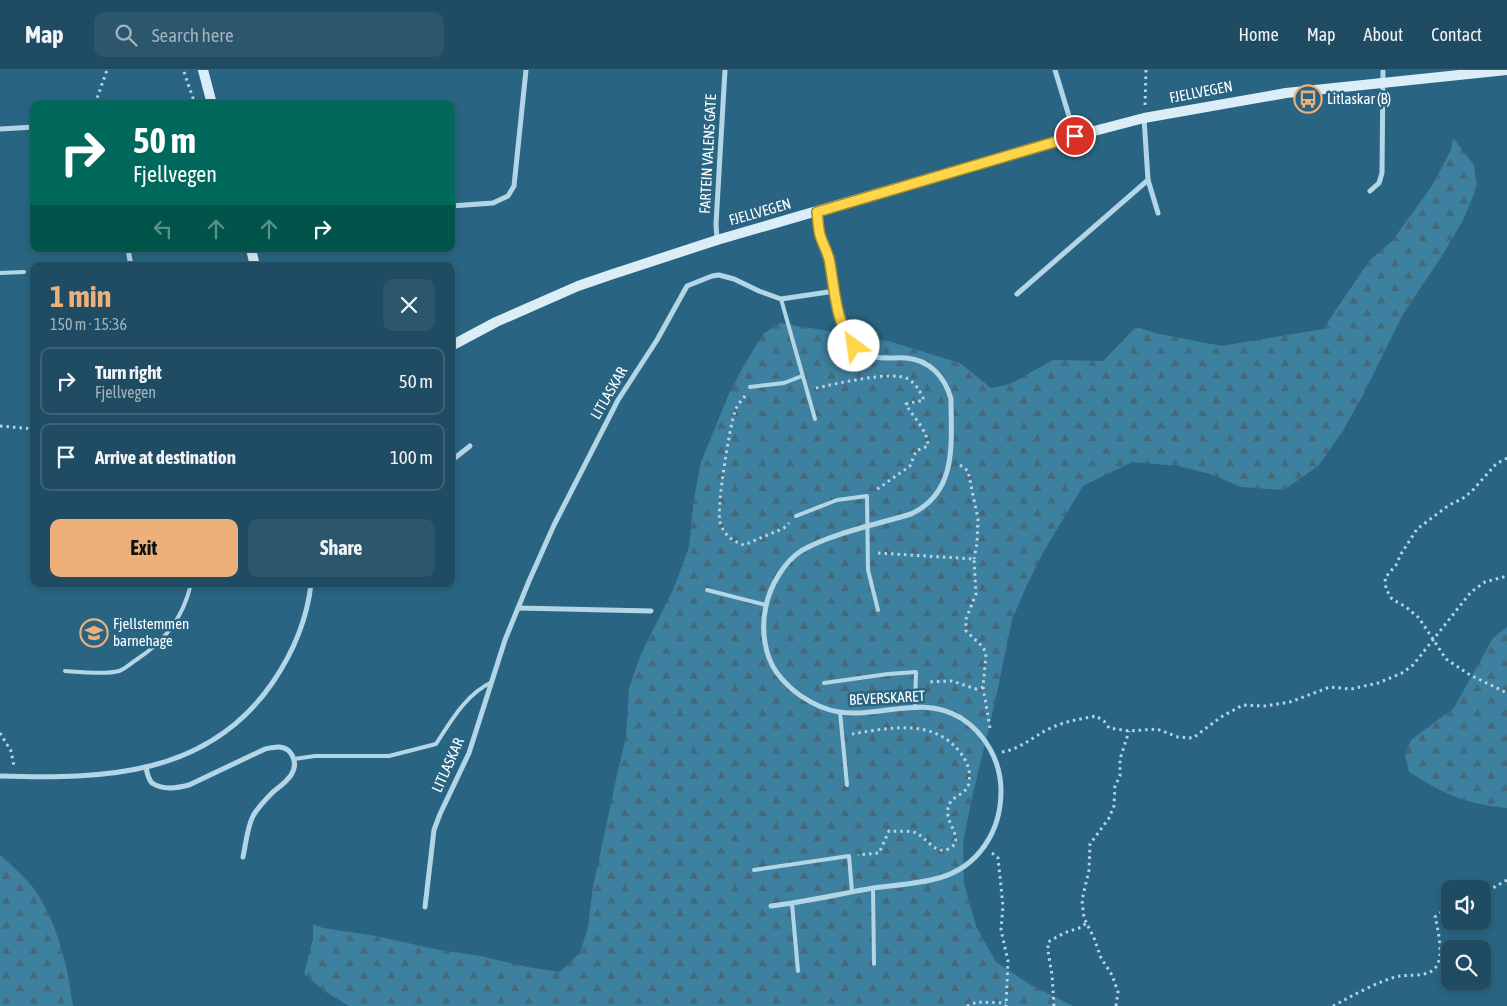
<!DOCTYPE html>
<html lang="en">
<head>
<meta charset="utf-8">
<style>
	:root { --surface:#1f4c62; --page:#2c566b; --text:#f1f3f6; --muted:#a1b4be; --line:#3c6377; --accent:#edb07a }
	body { margin:0; font-family:"Asap Condensed",sans-serif; background:var(--page); color:var(--text); height:100vh; display:flex; flex-direction:column; font-size:19px; white-space:nowrap }
	* { box-sizing:border-box; margin:0 }
	p { font-size:16px; color:var(--muted) }
	.icon { flex:none; width:28px; height:28px; fill:none; stroke:currentColor; stroke-width:2; stroke-linecap:round; stroke-linejoin:round }
	.map { position:relative; flex:1; overflow:hidden }
	.side { position:absolute; left:30px; top:192px; width:425px; height:325px; display:flex; flex-direction:column; background:var(--surface); border-radius:10px; box-shadow:0 2px 8px #0003,0 0 0 1px var(--line) }
	.side>* { flex:none }
	.hud { position:absolute; left:30px; top:30px; width:425px; height:152px; border-radius:10px; box-shadow:0 2px 8px #0003,0 0 0 1px var(--line); background:#00695c; color:#fff; overflow:hidden }
	.buttons { position:absolute; left:1441px; top:810px; display:grid; gap:10px }
	.buttons a { display:grid; place-items:center; width:50px; height:50px; border-radius:10px; background:var(--surface); box-shadow:0 2px 8px #0003,0 0 0 1px var(--line); font-size:25px }
	.pin { position:absolute; display:grid; place-items:center; width:42px; height:42px; color:#fff; margin:-21px; border:2px solid #fff; border-radius:50%; box-shadow:0 1px 5px #0007 }
	.me { position:absolute; width:55px; margin:-28px; rotate:329deg; stroke-linejoin:round; filter:drop-shadow(0 0 4px #0008) }
	.turn { display:flex; align-items:center; gap:18px; height:105px; padding:0 20px; font-size:22px }
	.turn .icon { width:65px; height:65px; stroke-width:2.5 }
	.turn b { display:block; font-size:35px; line-height:42px }
	.lanes { display:flex; align-items:center; height:48px; padding:0 20px; background:#0003; justify-content:center; gap:25px; direction:ltr }
	.lanes .off { opacity:.35 }
	.round { display:grid; place-items:center; flex:none; width:52px; height:52px; border-radius:10px; background:var(--page) }
	.head { display:flex; align-items:center; justify-content:space-between; height:85px; padding:0 20px }
	h1 { font-size:30px; font-weight:700; line-height:38px; color:var(--accent) }
	.cta { display:flex; gap:10px; margin-top:auto; padding:10px 20px }
	.cta a { flex:1; height:58px; border-radius:10px; background:var(--accent); color:#111; font-size:20px; font-weight:700; line-height:58px; text-align:center }
	.cta a+a { background:var(--page); color:var(--text) }
	ul { padding:0; list-style:none }
	li { display:flex; align-items:center; gap:15px; height:68px; margin:0 10px 8px; padding:0 10px; border:2px solid var(--line); border-radius:10px }
	li div { flex:1 }
	li b { display:block; font-size:19px }
	li em { font-style:normal }
	header { display:flex; align-items:center; gap:30px; box-sizing:border-box; height:70px; padding:0 25px; background:var(--surface); border-bottom:1px solid var(--line) }
	header strong { font-size:24px }
	nav { display:flex; gap:28px; margin-inline-start:auto; font-size:18px }
	.search { width:350px; height:45px; background:var(--page); display:flex; align-items:center; gap:12px; box-sizing:border-box; padding:0 18px; border-radius:10px; color:var(--muted); font-size:19px }
	.map>svg:first-child { display:block }
	.forest { fill:url(#forest-firs) }
	.lines { fill:none; stroke-linecap:round; stroke-linejoin:round }
	.path { stroke:#b2d6e6; stroke-width:3; stroke-dasharray:2.5 4; stroke-linecap:butt }
	.service { stroke:#b2d6e6; stroke-width:4 }
	.minor { stroke:#b2d6e6; stroke-width:5 }
	.secondary { stroke:#dbedf6; stroke-width:10 }
	.route-casing { stroke:#a68a30; stroke-width:12 }
	.route { stroke:#ffd54a; stroke-width:9 }
	.labels { text-anchor:middle; stroke-width:5; stroke-linejoin:round; paint-order:stroke }
	.street-label { font-size:15px; fill:#fff; stroke:#296582 }
	.poi-label { font-size:15px; fill:#fff; stroke:#296582; text-anchor:start }
</style>
</head>
<body>
<header>
<strong>Map</strong>
<div class="search"><svg class="icon" aria-label="search" viewBox="0 0 24 24"><circle cx="10" cy="10" r="6"/><path d="M15 15l6 6"/></svg>Search here</div>
<nav><a>Home</a><a>Map</a><a>About</a><a>Contact</a></nav>
</header>
<div class="map">
<svg width="1507" height="936" viewBox="0 0 1507 936">
	<defs>
		<pattern id="forest-firs" width="22" height="20" patternUnits="userSpaceOnUse" patternTransform="scale(1.25)"><rect width="22" height="20" fill="#3e809f"/><path d="M5 1l3.5 6h-7zM16 11l3.5 6h-7z" fill="#44697a"/></pattern>
	</defs>
	<rect width="100%" height="100%" fill="#296582"/>
	<!-- forest -->
	<g class="forest">
		<polygon points="1453,68 1474,95 1477,117 1463,150 1442,186 1403,244 1363,325 1341,364 1318,396 1284,420 1241,417 1210,404 1178,396 1132,392 1083,416 1043,483 1026,517 1012,550 995,632 971,732 963,773 964,813 976,856 996,892 1031,915 1073,936 349,936 326,922 304,904 313,869 313,854 323,858 376,866 439,880 481,886 527,897 560,902 580,883 588,857 593,817 617,705 626,667 629,618 641,584 673,520 689,477 694,428 701,392 728,326 743,297 763,264 780,253 888,271 960,293 991,318 1010,314 1053,290 1103,291 1136,257 1159,264 1222,276 1323,259 1369,191 1392,171 1432,116 1451,80"/>
		<path d="M1507,557V738C1468,735 1442,723 1409,702L1405,685L1411,670L1454,638L1493,568Z"/>
		<path d="M0,785C12,796 31,812 39,826C59,860 68,898 73,936H0Z"/>
	</g>
	<g class="lines">
		<!-- path -->
		<g class="path">
			<polyline points="184,2 195,34"/>
			<polyline points="95,34 107,0"/>
			<polyline points="1145,35 1146,0"/>
			<path d="M816,318C835,314 893,300 908,309C916,314 920,321 924,330L906,334C913,348 928,360 928,376L916,381L910,396L876,420"/>
			<path d="M745,326C742,330 738,334 736,339C730,351 716,441 720,452C724,465 732,471 744,475L784,458L789,453"/>
			<polyline points="0,356 34,359"/>
			<polyline points="1507,388 1496,394 1472,421 1462,429 1449,435 1417,459 1401,484 1396,495 1385,508 1386,519 1392,529 1406,537 1419,548 1446,589 1470,605 1507,623"/>
			<polyline points="960,395 968,401 978,449 977,473 974,489"/>
			<polyline points="878,483 974,489 976,524 966,549 966,561 983,577 986,584 983,617 976,619 952,611 927,612"/>
			<polyline points="983,617 990,658"/>
			<polyline points="0,663 11,681 14,696"/>
			<path d="M852,664C889,658 932,648 959,681C967,691 971,700 969,713C966,728 945,724 948,746C949,756 965,772 948,779C935,785 926,767 916,763C909,760 897,762 889,761L879,783L858,785"/>
			<path d="M1002,682C1023,678 1033,666 1051,658C1065,651 1081,649 1096,646L1104,651L1109,658L1129,661L1157,659L1178,667L1193,668L1221,647L1243,635L1265,636L1290,632L1330,617L1351,619L1378,613L1402,603L1413,595L1471,522L1485,512L1507,506"/>
			<polyline points="992,783 998,788 1003,836 1001,860 1008,891 1006,936"/>
			<polyline points="1482,824 1507,810"/>
			<polyline points="967,936 977,932 1006,933"/>
			<polyline points="1054,936 1052,905 1048,881 1048,872 1064,863 1082,857 1087,852"/>
			<polyline points="1116,936 1118,922 1112,905 1101,888 1094,868 1084,848 1082,830 1089,800 1090,774 1109,748 1114,736 1115,716 1120,706 1120,689 1129,661"/>
			<path d="M1333,936C1350,927 1382,909 1400,906C1412,904 1427,908 1436,897C1444,887 1438,858 1435,847L1450,835"/>
		</g>
		<!-- service -->
		<g class="service">
			<polyline points="0,203 24,202"/>
			<polyline points="781,229 815,349"/>
			<polyline points="750,317 784,313 802,306"/>
			<polyline points="796,446 837,430 867,426 868,500 878,540"/>
			<polyline points="707,520 766,535"/>
			<path d="M65,601C79,602 106,605 119,601C125,599 131,593 136,590C165,571 183,548 191,514"/>
			<polyline points="824,613 888,604 916,602 915,637"/>
			<polyline points="840,642 847,715"/>
			<path d="M294,689L315,686H389L436,674C451,651 466,624 492,612"/>
			<polyline points="754,800 849,786 852,822"/>
			<polyline points="873,818 874,894"/>
			<polyline points="792,834 798,901"/>
		</g>
		<!-- minor -->
		<g class="minor">
			<polyline points="1055,0 1075,66"/>
			<polyline points="0,59 34,57"/>
			<polyline points="1148,110 1158,143"/>
			<polyline points="1370,121 1379,113 1382,103 1383,0"/>
			<polyline points="451,136 493,133 508,126 514,116 526,0"/>
			<polyline points="717,170 716,154 725,0"/>
			<polyline points="128,179 131,196"/>
			<polyline points="1017,224 1148,110 1144,48"/>
			<polyline points="451,391 470,376"/>
			<polyline points="518,538 651,541"/>
			<path d="M146,697C147,703 148,709 152,713C162,720 178,718 189,715L265,679C275,677 286,674 292,685C301,702 284,713 273,722C266,729 258,737 253,746C247,758 246,773 243,787"/>
			<path d="M0,706C104,709 208,707 273,612C294,581 307,550 311,514"/>
			<path d="M771,836C805,832 839,824 873,818C895,815 918,814 939,808C978,797 1001,762 1001,721C1001,692 986,664 961,648C921,624 881,648 839,642C825,640 813,634 801,626C792,620 784,612 777,603C764,585 761,558 766,536C770,516 784,492 801,481C829,464 878,454 911,444C958,422 951,373 951,329C945,307 930,290 906,288C886,287 872,292 855,276C835,258 835,219 830,193C829,185 824,177 821,168C818,160 818,150 817,142"/>
			<polyline points="425,837 434,760 440,744 469,683 505,570 529,511 554,455 618,330 657,270 687,216 712,206 719,205 734,209 759,221 781,229 835,221"/>
		</g>
		<!-- secondary -->
		<g class="secondary">
			<polyline points="203,0 212,34"/>
			<polyline points="251,179 255,196"/>
			<polyline points="451,276 496,252 578,216 610,205 717,170 1075,66 1144,48 1286,23 1507,0"/>
		</g>
	</g>
	<g class="lines">
		<!-- route casing -->
		<g class="route-casing">
			<path id="route" d="M854,276C836,254 835,222 830,194C829,184 823,175 820,165C818,157 818,149 817,142L1075,66"/>
		</g>
		<!-- route -->
		<use href="#route" class="route"/>
	</g>
	<!-- icons -->
	<defs>
		<g id="bus-ring" transform="scale(1.4375)"><circle r="9.5" fill="#296582" stroke="#edb07a" stroke-width="1.5"/><path d="M-5-6H5V4H4V6H2V4H-2V6H-4V4H-5ZM-3.5-4V0h7V-4ZM-3.5 1.2v1.5H-2V1.2ZM2 1.2v1.5H3.5V1.2Z" fill="#edb07a"/></g>
		<g id="school-ring" transform="scale(1.4375)"><circle r="9.5" fill="#296582" stroke="#edb07a" stroke-width="1.5"/><path d="M0-5L7-2L0 1L-7-2ZM-4 1L0 2.5L4 1V4Q0 6-4 4Z" fill="#edb07a"/></g>
	</defs>
	<g fill-rule="evenodd">
		<use href="#bus-ring" x="1308" y="29"/>
		<use href="#school-ring" x="94" y="563"/>
	</g>
	<g class="labels">
		<!-- street labels -->
		<g class="street-label">
			<text transform="translate(1201 22) rotate(-11)" y="5">FJELLVEGEN</text>
			<text transform="translate(708 84) rotate(-87)" y="5">FARTEIN VALENS GATE</text>
			<text transform="translate(760 142) rotate(-16)" y="5">FJELLVEGEN</text>
			<text transform="translate(609 323) rotate(-60)" y="5">LITLASKAR</text>
			<text transform="translate(887 628) rotate(-3)" y="5">BEVERSKARET</text>
			<text transform="translate(448 695) rotate(-66)" y="5">LITLASKAR</text>
		</g>
		<!-- poi labels -->
		<g class="poi-label">
			<text x="1327" y="34">Litlaskar (B)</text>
			<text x="113" y="559">Fjellstemmen<tspan x="113" dy="17">barnehage</tspan></text>
		</g>
	</g>
</svg>
<div class="buttons">
<a><svg class="icon" aria-label="sound" viewBox="0 0 24 24"><path d="M4 9h4l5-4v14l-5-4H4zM17 9q2 3 0 6"/></svg></a>
<a><svg class="icon" aria-label="search" viewBox="0 0 24 24"><circle cx="10" cy="10" r="6"/><path d="M15 15l6 6"/></svg></a>
</div>
<div class="pin" style="left:1075px;top:66px;background:#d93025"><svg class="icon" aria-label="arrive" viewBox="0 0 24 24"><path d="M6 21V4h12l-3 4 3 4H6"/></svg></div>
<svg class="me" style="left:854px;top:276px" viewBox="-20 -20 40 40"><circle r="19" fill="#fff"/><path d="M0-13L10 11 0 6-10 11z" fill="#ffd54a"/></svg>
<div class="hud">
<div class="turn"><svg class="icon" aria-label="right" viewBox="0 0 24 24"><path d="M7 20v-9h11M14 6l5 5-5 5"/></svg><div><b>50 m</b>Fjellvegen</div></div>
<div class="lanes"><svg class="icon off" aria-label="left" viewBox="0 0 24 24"><path d="M17 20v-9H6M10 6l-5 5 5 5"/></svg><svg class="icon off" aria-label="ahead" viewBox="0 0 24 24"><path d="M12 20V5M6 11l6-6 6 6"/></svg><svg class="icon off" aria-label="ahead" viewBox="0 0 24 24"><path d="M12 20V5M6 11l6-6 6 6"/></svg><svg class="icon" aria-label="right" viewBox="0 0 24 24"><path d="M7 20v-9h11M14 6l5 5-5 5"/></svg></div>
</div>
<section class="side">
<div class="head"><div><h1>1 min</h1><p>150 m · 15:36</p></div><a class="round"><svg class="icon" aria-label="close" viewBox="0 0 24 24"><path d="M6 6l12 12M18 6L6 18"/></svg></a></div>
<ul>
<li><svg class="icon" aria-label="right" viewBox="0 0 24 24"><path d="M7 20v-9h11M14 6l5 5-5 5"/></svg><div><b>Turn right</b><p>Fjellvegen</p></div><em>50 m</em></li>
<li><svg class="icon" aria-label="arrive" viewBox="0 0 24 24"><path d="M6 21V4h12l-3 4 3 4H6"/></svg><div><b>Arrive at destination</b></div><em>100 m</em></li>
</ul>
<div class="cta"><a>Exit</a><a>Share</a></div>
</section>
</div>
</body>
</html>
